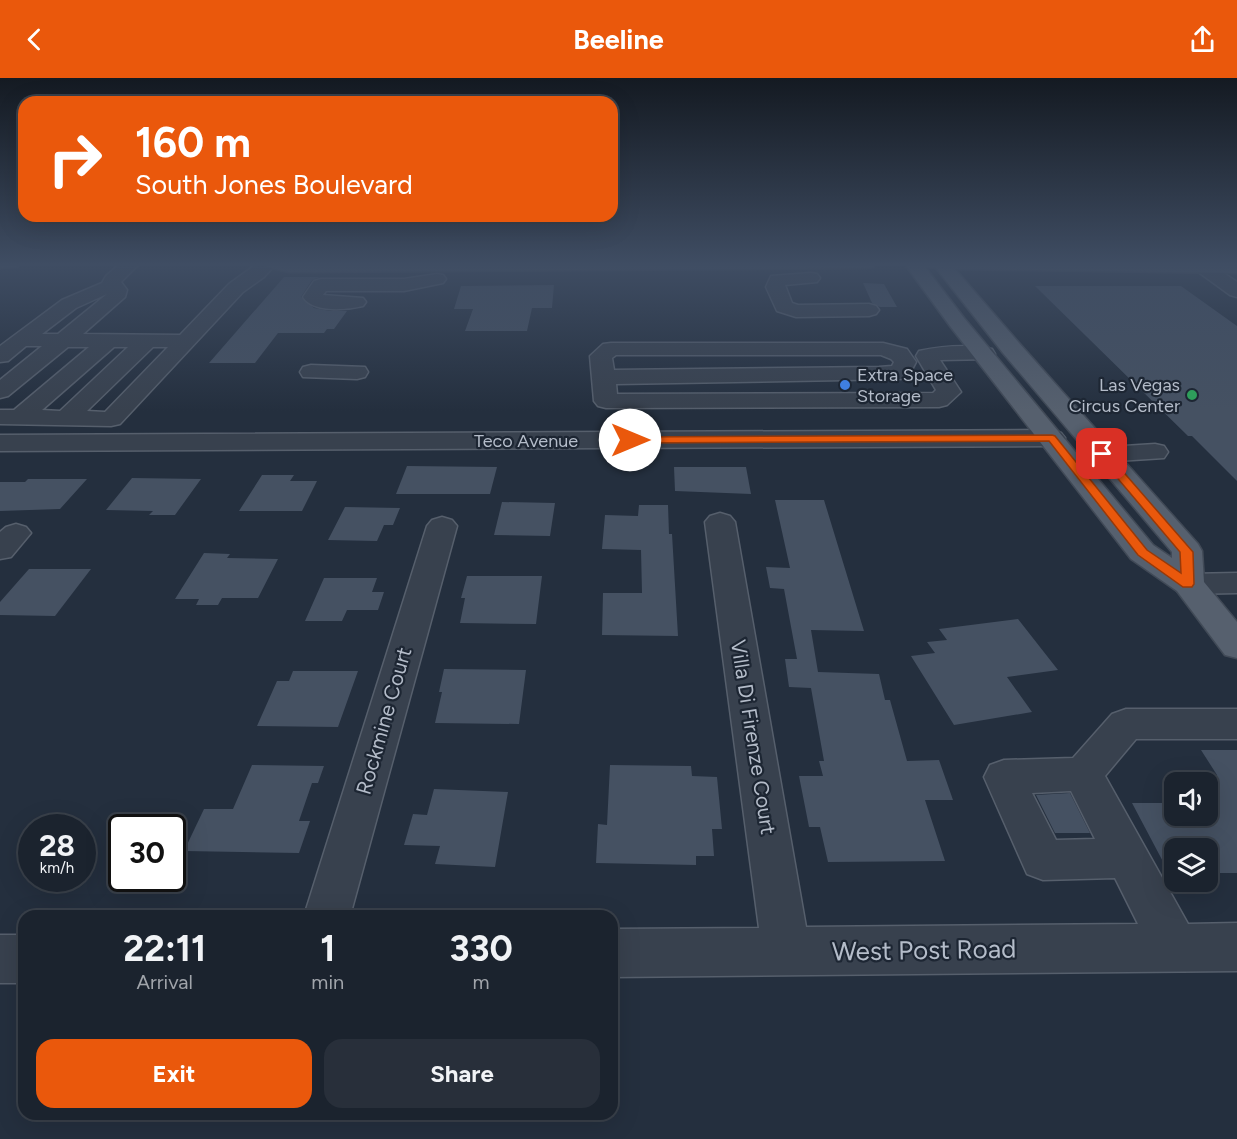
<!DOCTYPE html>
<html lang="en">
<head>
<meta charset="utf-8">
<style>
	:root { --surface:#1b232e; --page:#282f3a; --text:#f1f3f6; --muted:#a0a4aa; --line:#39404a; --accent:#ea580c }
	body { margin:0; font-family:Figtree,sans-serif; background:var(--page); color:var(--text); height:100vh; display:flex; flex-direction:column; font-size:22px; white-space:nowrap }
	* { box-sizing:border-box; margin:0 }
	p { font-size:20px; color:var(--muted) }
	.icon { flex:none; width:33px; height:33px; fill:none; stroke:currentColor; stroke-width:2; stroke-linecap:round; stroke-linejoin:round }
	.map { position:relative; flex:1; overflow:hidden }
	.sheet { position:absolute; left:18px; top:832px; width:600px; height:210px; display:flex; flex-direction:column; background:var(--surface); border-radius:18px; box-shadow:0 6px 24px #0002,0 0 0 2px var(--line) }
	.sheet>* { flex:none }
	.banner { position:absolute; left:18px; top:18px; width:600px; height:126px; border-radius:18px; box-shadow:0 6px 24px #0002,0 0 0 2px var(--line); background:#ea580c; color:#fff; overflow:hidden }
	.tools { position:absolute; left:1164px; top:694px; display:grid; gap:12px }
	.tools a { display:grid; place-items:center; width:54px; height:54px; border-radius:12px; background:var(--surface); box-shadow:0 6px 24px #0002,0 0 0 2px var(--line); font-size:30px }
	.speed { position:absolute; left:18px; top:736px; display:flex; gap:12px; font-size:30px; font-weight:700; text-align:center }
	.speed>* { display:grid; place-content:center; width:78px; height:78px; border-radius:50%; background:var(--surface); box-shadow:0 6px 24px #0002,0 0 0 2px var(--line); line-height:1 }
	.speed small { font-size:15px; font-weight:400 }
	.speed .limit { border:3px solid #111; border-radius:9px; background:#fff; color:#111 }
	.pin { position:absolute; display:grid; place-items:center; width:51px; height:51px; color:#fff; margin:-26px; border-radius:12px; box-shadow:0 3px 9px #0006 }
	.me { position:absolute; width:66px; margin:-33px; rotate:90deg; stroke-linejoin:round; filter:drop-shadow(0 0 4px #0008) }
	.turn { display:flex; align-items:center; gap:21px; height:126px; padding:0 18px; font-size:27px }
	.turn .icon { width:78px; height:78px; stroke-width:2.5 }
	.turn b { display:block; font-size:42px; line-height:51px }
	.eta { display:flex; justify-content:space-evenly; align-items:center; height:102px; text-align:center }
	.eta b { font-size:36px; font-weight:700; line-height:42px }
	.primary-button { display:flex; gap:12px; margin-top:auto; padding:12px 18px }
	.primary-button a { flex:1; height:69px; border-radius:18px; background:var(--accent); color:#fff; font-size:24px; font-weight:700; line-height:69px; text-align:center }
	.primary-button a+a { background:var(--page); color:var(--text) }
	header { display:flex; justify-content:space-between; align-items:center; height:78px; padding:0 18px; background:var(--accent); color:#fff; font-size:27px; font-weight:700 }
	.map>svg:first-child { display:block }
	.building { fill:#455162 }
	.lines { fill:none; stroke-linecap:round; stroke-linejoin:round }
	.minor-casing { stroke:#565f6c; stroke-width:3 }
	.major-casing { stroke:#414a57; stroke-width:3 }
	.minor { fill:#38414e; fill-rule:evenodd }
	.major { fill:#56606e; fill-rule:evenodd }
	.route { fill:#ea580c; stroke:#983908; stroke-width:1.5 }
	.shop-dot { fill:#3f7fe0; stroke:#1d2633; stroke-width:2 }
	.leisure-dot { fill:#2e9e5b; stroke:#1d2633; stroke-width:2 }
	.labels { text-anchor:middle; stroke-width:4.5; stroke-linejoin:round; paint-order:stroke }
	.far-poi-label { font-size:18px; fill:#b4bcc9; stroke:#1d2633; text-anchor:start }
	.far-street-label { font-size:18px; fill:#b4bcc9; stroke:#1d2633 }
	.street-label { font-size:21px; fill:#b4bcc9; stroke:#1d2633 }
	.near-street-label { font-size:26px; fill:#b4bcc9; stroke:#1d2633 }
</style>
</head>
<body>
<header><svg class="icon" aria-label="back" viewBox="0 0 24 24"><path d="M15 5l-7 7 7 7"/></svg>Beeline<svg class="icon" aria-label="share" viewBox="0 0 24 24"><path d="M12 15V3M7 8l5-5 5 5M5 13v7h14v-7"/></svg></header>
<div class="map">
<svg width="1237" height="1061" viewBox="0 0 1237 1061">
	<rect width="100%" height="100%" fill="#242f3e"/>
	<!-- building -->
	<g class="building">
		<polygon points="284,199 320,199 312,202 301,219 314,230 330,233 347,233 334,251 327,251 324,255 278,255 255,285 209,285"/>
		<polygon points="863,205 884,206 897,229 880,229 872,225"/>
		<polygon points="554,207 552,230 532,230 527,253 465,253 473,231 454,231 461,208"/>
		<polygon points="1035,208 1181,208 1237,248 1237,403 1192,358 1188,358"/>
		<polygon points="407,388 497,389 490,416 396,416"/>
		<polygon points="674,389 746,389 751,416 675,413"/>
		<polygon points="262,397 294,397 290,403 317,403 302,433 239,433"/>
		<polygon points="132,400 201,401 175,437 149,437 153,433 106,432"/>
		<polygon points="28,401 87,401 60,431 0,433 0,404 25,404"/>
		<polygon points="775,422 824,422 864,553 811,552 818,594 879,596 885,622 890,622 907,683 939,682 953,722 925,722 945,783 828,784 820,749 809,749 799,698 823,698 819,683 824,683 811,610 789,609 785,581 797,581 784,511 770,510 766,489 790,490"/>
		<polygon points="502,424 555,425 550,458 494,457"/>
		<polygon points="639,427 668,427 669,456 672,456 678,558 602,557 603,515 642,515 641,472 602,471 605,437 638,438"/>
		<polygon points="345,429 400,430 393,447 384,447 377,463 328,462"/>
		<polygon points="204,475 230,476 227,480 278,481 258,520 222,520 218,527 196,527 199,521 175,521"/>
		<polygon points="29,491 91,491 55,538 0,537 0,524"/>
		<polygon points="467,498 542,498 536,546 460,545 465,520 461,520"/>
		<polygon points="324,500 377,500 372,514 384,514 378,532 347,532 342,543 305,543"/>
		<polygon points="1018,541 1058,592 1007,599 1032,634 954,647 911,578 935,575 927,564 947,562 939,551"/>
		<polygon points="444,591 526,592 519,646 435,645 442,614 439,614"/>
		<polygon points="293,593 358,593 338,649 257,648 277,603 289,603"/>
		<polygon points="1201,672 1237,672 1237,795 1208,795 1208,771 1174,771 1174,795 1169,795 1132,725 1174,725 1174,738 1208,738 1208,726 1218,726 1208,710 1208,705 1205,705 1200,697 1217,697"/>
		<polygon points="252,687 324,688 318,705 312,705 299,743 310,743 299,775 184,773 204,731 233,731"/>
		<polygon points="610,687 691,688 692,698 717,699 722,751 712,751 714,778 696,778 696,787 596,785 598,746 607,747"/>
		<polygon points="434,711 508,714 495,789 435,786 440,768 404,767 413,736 427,737"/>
		<polygon points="1070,715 1090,755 1055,755 1036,717"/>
	</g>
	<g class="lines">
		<!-- minor casing -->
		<g class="minor-casing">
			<g id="minor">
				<path d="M121,185H140L121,204L127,212L125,219L83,256L180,257L229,206L258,185H277L264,199L243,214L120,346L111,348L0,346V332H14L89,269H68L8,318L0,320V302L42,268H26L8,283L0,284V268L62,222L102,205L106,198ZM107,216L58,256H42L76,230ZM114,269H128L60,333L42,332ZM153,269H168L105,334L87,333Z"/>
				<polygon points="1197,185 1209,185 1237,204 1237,219 1230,217 1197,193 1194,189"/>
				<polygon points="811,195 817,196 820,200 817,204 785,207 792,225 798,227 869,226 876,228 879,232 876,236 869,238 796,239 777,233 766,209 771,198"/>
				<path d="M437,196L443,197L446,201L443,205L404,213H326L323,217L363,220L366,224L363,228C346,232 313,235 303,219L314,203L321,201H404Z"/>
				<path d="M611,265H883L907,271L916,284L908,299L900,301L616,306L617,316L933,315L936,312L916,278L919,273C943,268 968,266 992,271L995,276L992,281L940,282L961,314L947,327L939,329L606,330L598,328L594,323L590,278L603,266ZM616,277H881L891,281L894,284L892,288L879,289L614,292L612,280Z"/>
				<polygon points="311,287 365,289 368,294 365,299 357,301 303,299 300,294 303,289"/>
				<polygon points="1052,352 1061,355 1065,360 1061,365 1052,368 0,373 0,357"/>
				<polygon points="1155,366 1164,368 1168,374 1164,380 1102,384 1093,382 1089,376 1093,370"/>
				<path d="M720,435L730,438L735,444L806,849L1138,846L1115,800L1043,802L1027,796L984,699L990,687L1004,682L1073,680L1112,636L1126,631H1237V661H1136L1105,698L1188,846L1237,845V893L612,899V851L759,850L705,444L710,438ZM1071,713L1095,761L1056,762L1032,715Z"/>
				<polygon points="442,439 452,442 457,448 350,838 304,838 427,448 432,442"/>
				<polygon points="16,446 26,449 31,455 11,479 0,481 0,454 6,449"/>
				<polygon points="1237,495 1237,515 1188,516 1177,513 1172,506 1177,499 1188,496"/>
				<rect x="0" y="857" width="24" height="48"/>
			</g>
		</g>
		<!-- major casing -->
		<g class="major-casing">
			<g id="major">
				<polygon points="0,185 20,185 17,189 0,190"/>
				<polygon points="264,185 876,185 873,189 867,190 289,194 267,189"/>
				<polygon points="904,185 922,185 964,240 1153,467 1172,480 1172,474 1003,275 936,190 926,189 923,185 1237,185 1237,195 955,191 1019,265 1198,466 1202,473 1204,504 1237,544 1237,580 1225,577 1177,513 1131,481 950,248"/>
			</g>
		</g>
		<!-- minor -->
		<use href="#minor" class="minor"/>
		<!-- major -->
		<use href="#major" class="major"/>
	</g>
	<!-- sky -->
	<linearGradient id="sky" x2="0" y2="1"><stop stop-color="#141a22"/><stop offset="0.56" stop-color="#3f4d63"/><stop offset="1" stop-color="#3f4d63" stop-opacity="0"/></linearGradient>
	<rect width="1237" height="333" fill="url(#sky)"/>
	<!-- route -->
	<polygon class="route" points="1052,357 1055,358 1147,472 1181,495 1180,474 1097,376 1102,373 1106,374 1193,474 1194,506 1192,509 1183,509 1138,477 1049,363 630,365 624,362 630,359"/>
	<!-- markers -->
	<circle class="shop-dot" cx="845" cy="307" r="6"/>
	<circle class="leisure-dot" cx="1192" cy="317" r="6"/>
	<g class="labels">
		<!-- far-poi labels -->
		<g class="far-poi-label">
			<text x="857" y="303">Extra Space<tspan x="857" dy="21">Storage</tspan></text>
			<text x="1180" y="313" text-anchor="end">Las Vegas<tspan x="1180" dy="21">Circus Center</tspan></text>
		</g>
		<!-- far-street labels -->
		<g class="far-street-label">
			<text x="526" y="369">Teco Avenue</text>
		</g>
		<!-- street labels -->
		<g class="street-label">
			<text transform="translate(384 643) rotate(-74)" y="7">Rockmine Court</text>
			<text transform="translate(753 659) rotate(81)" y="7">Villa Di Firenze Court</text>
		</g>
		<!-- near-street labels -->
		<g class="near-street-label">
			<text transform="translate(924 872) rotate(-1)" y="9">West Post Road</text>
		</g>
	</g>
</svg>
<div class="tools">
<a><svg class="icon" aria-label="sound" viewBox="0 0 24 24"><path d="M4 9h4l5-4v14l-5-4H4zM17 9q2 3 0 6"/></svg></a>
<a><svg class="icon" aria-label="layers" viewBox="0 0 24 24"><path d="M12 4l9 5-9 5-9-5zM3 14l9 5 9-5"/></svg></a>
</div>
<div class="speed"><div>28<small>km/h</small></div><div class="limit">30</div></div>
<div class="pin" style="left:1102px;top:376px;background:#d93025"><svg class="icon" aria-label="arrive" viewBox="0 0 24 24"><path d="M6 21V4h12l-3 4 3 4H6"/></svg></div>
<svg class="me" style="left:630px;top:362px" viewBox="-20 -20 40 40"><circle r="19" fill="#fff"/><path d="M0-13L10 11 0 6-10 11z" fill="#ea580c"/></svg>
<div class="banner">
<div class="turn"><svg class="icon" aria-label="right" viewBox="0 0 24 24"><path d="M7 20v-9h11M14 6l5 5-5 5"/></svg><div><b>160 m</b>South Jones Boulevard</div></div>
</div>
<section class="sheet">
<div class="eta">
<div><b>22:11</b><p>Arrival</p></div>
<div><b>1</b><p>min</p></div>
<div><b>330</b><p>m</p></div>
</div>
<div class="primary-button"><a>Exit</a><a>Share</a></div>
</section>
</div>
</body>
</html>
